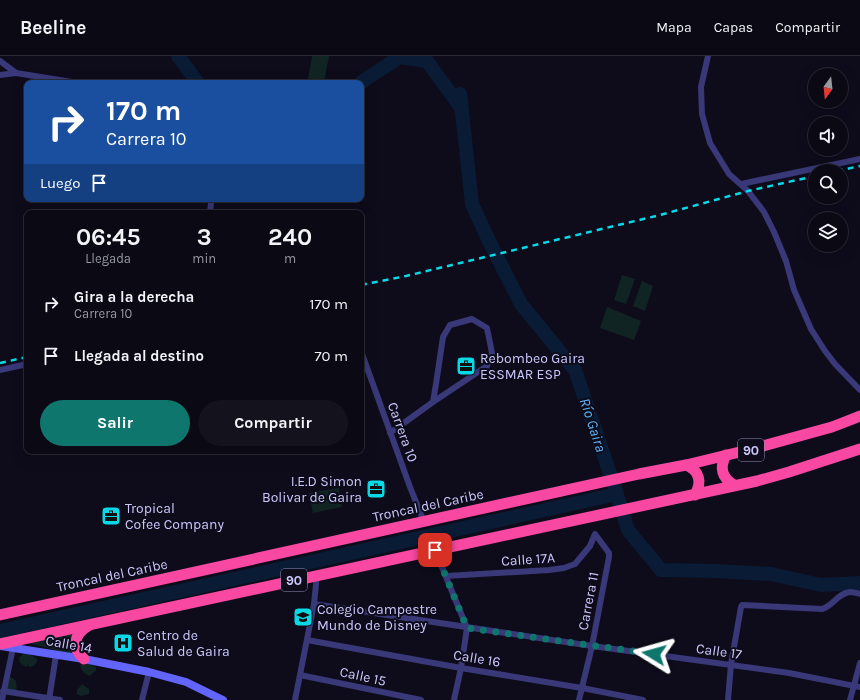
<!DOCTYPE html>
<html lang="es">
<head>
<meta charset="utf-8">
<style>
	:root { --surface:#0a0914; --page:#13121d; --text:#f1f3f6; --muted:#999aa0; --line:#2a2a34; --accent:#0f766e }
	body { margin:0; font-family:Karla,sans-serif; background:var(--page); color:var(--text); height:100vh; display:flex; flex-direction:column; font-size:15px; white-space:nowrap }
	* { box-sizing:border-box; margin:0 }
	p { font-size:13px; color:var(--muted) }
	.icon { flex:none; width:22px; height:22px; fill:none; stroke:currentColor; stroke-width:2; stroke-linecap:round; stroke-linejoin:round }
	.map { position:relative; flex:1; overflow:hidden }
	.sheet { position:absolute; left:24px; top:154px; width:340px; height:244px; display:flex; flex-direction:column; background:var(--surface); border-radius:8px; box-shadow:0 4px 16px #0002,0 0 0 1px var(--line) }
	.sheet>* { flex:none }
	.guide { position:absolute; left:24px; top:24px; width:340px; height:122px; border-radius:8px; box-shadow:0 4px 16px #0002,0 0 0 1px var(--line); background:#1a4fa0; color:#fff; overflow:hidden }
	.needle { width:26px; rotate:195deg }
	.controls { position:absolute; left:808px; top:12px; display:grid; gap:8px }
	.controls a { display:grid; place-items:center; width:40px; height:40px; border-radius:50%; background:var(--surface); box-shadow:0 4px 16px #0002,0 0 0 1px var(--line); font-size:20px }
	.pin { position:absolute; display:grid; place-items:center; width:34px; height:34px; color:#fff; margin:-17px; border-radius:8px; box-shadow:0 2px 6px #0006 }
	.me { position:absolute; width:44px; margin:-22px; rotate:278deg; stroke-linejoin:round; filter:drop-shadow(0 0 3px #0008) }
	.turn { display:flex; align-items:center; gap:14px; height:84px; padding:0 16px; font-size:18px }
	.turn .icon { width:52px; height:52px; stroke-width:2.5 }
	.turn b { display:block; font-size:28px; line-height:34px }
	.then { display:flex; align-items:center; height:38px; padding:0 16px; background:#0003; gap:8px; font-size:15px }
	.eta { display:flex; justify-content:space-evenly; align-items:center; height:68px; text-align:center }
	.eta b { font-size:24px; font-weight:700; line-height:28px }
	.primary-button { display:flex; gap:8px; margin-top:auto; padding:8px 16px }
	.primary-button a { flex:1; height:46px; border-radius:24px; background:var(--accent); color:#fff; font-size:16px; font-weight:700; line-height:46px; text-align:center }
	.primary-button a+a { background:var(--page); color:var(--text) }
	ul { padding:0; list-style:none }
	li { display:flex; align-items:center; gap:12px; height:52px; padding:0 16px }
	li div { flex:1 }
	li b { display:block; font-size:15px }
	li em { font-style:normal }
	header { display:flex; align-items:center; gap:24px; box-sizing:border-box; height:56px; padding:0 20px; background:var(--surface); border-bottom:1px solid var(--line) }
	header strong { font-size:19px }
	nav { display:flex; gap:22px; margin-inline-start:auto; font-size:14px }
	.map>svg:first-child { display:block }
	.green { fill:#0f2423 }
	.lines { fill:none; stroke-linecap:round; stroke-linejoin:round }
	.river { stroke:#0a1b35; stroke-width:14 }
	.street { stroke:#393878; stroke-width:6 }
	.secondary { stroke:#6364f9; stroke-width:8 }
	.highway { stroke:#f848a2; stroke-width:11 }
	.rail { stroke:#09d8e7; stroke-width:2.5; stroke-dasharray:6 5; stroke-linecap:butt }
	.route { stroke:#0f766e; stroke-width:7; stroke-dasharray:0 12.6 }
	.labels { text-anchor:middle; stroke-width:4; stroke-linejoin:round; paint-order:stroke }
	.shield { fill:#0e0c1b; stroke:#9390b9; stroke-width:1 }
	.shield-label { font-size:13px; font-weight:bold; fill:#ccc8fd }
	.poi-label { font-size:14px; fill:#ccc8fd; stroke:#0e0c1b; text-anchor:start }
	.street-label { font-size:14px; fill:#ccc8fd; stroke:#0e0c1b }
	.water-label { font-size:15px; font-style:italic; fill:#5ab4f8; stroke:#0e0c1b }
</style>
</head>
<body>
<header>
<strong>Beeline</strong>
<nav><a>Mapa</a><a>Capas</a><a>Compartir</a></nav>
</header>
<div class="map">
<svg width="860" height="644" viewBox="0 0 860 644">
	<rect width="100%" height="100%" fill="#0e0c1b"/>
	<!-- green -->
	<g class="green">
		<polygon points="312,0 329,0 324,26 308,23"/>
		<polygon points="622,219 635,223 626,248 614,244"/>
		<polygon points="642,225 653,230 645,255 633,250"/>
		<polygon points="607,251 641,265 634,284 600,272"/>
		<polygon points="339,432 342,451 313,457 309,437"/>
		<polygon points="75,574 74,599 21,585"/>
		<path d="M23,598C29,598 33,599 38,604L34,610L29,611L28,609L26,611L20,607L19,602Z"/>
		<path d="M83,606L87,607L96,611V614L90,620C84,618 82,615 80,610Z"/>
		<polygon points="11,621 16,625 17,636 6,634 8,622"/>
		<polygon points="82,628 89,633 89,638 81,640 77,638 77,634"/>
	</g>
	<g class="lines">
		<!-- river -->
		<g class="river">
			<polyline points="178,0 198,27"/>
			<polyline points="361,27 363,25 400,1 427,5 462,53"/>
			<polyline points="618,442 628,474 661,514 716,515 771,518 821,529 860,527"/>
			<polyline points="0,575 617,438 575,314 521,248 489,185 472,148 460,38"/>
		</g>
		<!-- street -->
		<g class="street">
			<polyline points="708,0 701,31 702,58 710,87 729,118 748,135 764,156 774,176 786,205 794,234 811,273 825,295 835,308 860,334"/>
			<polyline points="0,5 16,17 78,27"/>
			<polyline points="0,19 16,17"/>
			<polyline points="741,128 860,103"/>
			<polyline points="210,157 211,147 210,143"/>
			<polyline points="361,295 410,431 424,466"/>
			<polyline points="0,314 27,308"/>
			<polyline points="390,377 433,346 487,310 492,297 487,272 472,263 450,269 443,281 436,328 433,346"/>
			<polyline points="435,494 467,572 461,612 454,644"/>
			<polyline points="446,520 549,514 564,512 575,508 590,490 595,478 609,497 609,501 592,590 579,644"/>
			<polyline points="314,548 592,590 789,617 860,631"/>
			<polyline points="307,584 461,612 582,632 643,644"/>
			<polyline points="300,619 421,644"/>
			<polyline points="3,635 60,644"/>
			<polyline points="2,644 13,592"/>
			<polyline points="49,644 56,599"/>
			<polyline points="142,644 149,616"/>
			<polyline points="295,644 314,548 317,519"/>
			<path d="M728,644L731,608L741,551L742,549L822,553C833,550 838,537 850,536C853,536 857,537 860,538"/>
			<polyline points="850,644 860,607"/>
		</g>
		<!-- secondary -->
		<polyline class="secondary" points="1,590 84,603 149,616 186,626 223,644"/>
		<!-- highway -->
		<g class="highway">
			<path d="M726,399C719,412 722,422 734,429"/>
			<path d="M686,409C700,415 702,426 695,439"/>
			<polyline points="0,559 639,418 686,409 752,393 832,371 860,360"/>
			<polyline points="0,588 757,425 789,416 860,393"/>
			<path d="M84,603C71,592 74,578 88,570"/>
		</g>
		<!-- rail -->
		<g class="rail">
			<polyline points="837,115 860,110"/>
			<polyline points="361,229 406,220 660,159 748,135 815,120"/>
			<polyline points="0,307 27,301"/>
		</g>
	</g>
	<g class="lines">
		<!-- route -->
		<polyline class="route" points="435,494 467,572 654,598"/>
	</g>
	<!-- icons -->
	<defs>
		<g id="office-square" transform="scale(1)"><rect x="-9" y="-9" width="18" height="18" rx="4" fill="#09d8e7" stroke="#0e0c1b"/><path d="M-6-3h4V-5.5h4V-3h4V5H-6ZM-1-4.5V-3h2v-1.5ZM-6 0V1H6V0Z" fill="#111"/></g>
		<g id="school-square" transform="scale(1)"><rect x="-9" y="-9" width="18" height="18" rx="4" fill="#09d8e7" stroke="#0e0c1b"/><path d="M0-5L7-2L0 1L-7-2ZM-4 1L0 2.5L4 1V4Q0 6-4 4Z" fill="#111"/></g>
		<g id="hospital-square" transform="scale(1)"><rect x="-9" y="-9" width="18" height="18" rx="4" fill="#09d8e7" stroke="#0e0c1b"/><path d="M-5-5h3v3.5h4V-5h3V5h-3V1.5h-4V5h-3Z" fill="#111"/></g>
	</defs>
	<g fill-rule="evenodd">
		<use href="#office-square" x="466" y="310"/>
		<use href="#office-square" x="376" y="433"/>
		<use href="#office-square" x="111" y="460"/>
		<use href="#school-square" x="303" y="561"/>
		<use href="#hospital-square" x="123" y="587"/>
	</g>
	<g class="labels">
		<!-- shield labels -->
		<g class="shield">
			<rect x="738" y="383" width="26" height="22" rx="3"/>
			<rect x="281" y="513" width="26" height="22" rx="3"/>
		</g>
		<g class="shield-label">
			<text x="751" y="399">90</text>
			<text x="294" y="529">90</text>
		</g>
		<!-- poi labels -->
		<g class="poi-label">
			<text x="480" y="307">Rebombeo Gaira<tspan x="480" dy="16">ESSMAR ESP</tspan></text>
			<text x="362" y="430" text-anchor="end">I.E.D Simon<tspan x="362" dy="16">Bolivar de Gaira</tspan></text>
			<text x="125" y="457">Tropical<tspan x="125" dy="16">Cofee Company</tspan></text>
			<text x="317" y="558">Colegio Campestre<tspan x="317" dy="16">Mundo de Disney</tspan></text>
			<text x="137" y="584">Centro de<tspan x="137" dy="16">Salud de Gaira</tspan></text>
		</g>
		<!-- street labels -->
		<g class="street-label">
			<text transform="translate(403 376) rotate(70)" y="5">Carrera 10</text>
			<text transform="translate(428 449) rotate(-12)" y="5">Troncal del Caribe</text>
			<text transform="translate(528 503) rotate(-4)" y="5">Calle 17A</text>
			<text transform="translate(112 519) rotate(-12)" y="5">Troncal del Caribe</text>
			<text transform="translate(588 545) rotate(-79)" y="5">Carrera 11</text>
			<text transform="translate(69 588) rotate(10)" y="5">Calle 14</text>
			<text transform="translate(719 595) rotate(8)" y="5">Calle 17</text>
			<text transform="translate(477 602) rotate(9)" y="5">Calle 16</text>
			<text transform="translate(363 620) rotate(12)" y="5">Calle 15</text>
		</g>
		<!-- water labels -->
		<g class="water-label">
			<text transform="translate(593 369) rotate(72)" y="5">Río Gaira</text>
		</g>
	</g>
</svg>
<div class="controls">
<a><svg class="needle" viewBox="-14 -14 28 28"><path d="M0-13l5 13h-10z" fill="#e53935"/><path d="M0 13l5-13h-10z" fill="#999aa0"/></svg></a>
<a><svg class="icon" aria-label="sound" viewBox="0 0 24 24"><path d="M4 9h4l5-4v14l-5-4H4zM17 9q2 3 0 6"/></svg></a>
<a><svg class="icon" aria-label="search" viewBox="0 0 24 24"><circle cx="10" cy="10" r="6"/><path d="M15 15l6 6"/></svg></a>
<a><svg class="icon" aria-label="layers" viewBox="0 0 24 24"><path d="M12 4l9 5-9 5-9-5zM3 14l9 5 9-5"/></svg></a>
</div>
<div class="pin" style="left:435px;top:494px;background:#d93025"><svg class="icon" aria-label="arrive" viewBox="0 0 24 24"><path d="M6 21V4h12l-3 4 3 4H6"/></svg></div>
<svg class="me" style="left:654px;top:598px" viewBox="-20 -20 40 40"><path d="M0-17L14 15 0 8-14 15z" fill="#0f766e" stroke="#fff" stroke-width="4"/></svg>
<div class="guide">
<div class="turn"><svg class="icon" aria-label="right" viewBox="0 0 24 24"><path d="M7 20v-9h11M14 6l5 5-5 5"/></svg><div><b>170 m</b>Carrera 10</div></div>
<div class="then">Luego<svg class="icon" aria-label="arrive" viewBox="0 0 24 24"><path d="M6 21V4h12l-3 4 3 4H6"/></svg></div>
</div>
<section class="sheet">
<div class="eta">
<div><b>06:45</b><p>Llegada</p></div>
<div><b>3</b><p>min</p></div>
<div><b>240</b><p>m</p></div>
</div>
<ul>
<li><svg class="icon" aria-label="right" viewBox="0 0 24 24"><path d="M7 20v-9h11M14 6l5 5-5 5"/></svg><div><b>Gira a la derecha</b><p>Carrera 10</p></div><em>170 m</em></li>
<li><svg class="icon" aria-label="arrive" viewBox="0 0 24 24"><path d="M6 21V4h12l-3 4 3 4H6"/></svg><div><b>Llegada al destino</b></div><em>70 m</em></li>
</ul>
<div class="primary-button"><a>Salir</a><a>Compartir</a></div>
</section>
</div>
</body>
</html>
